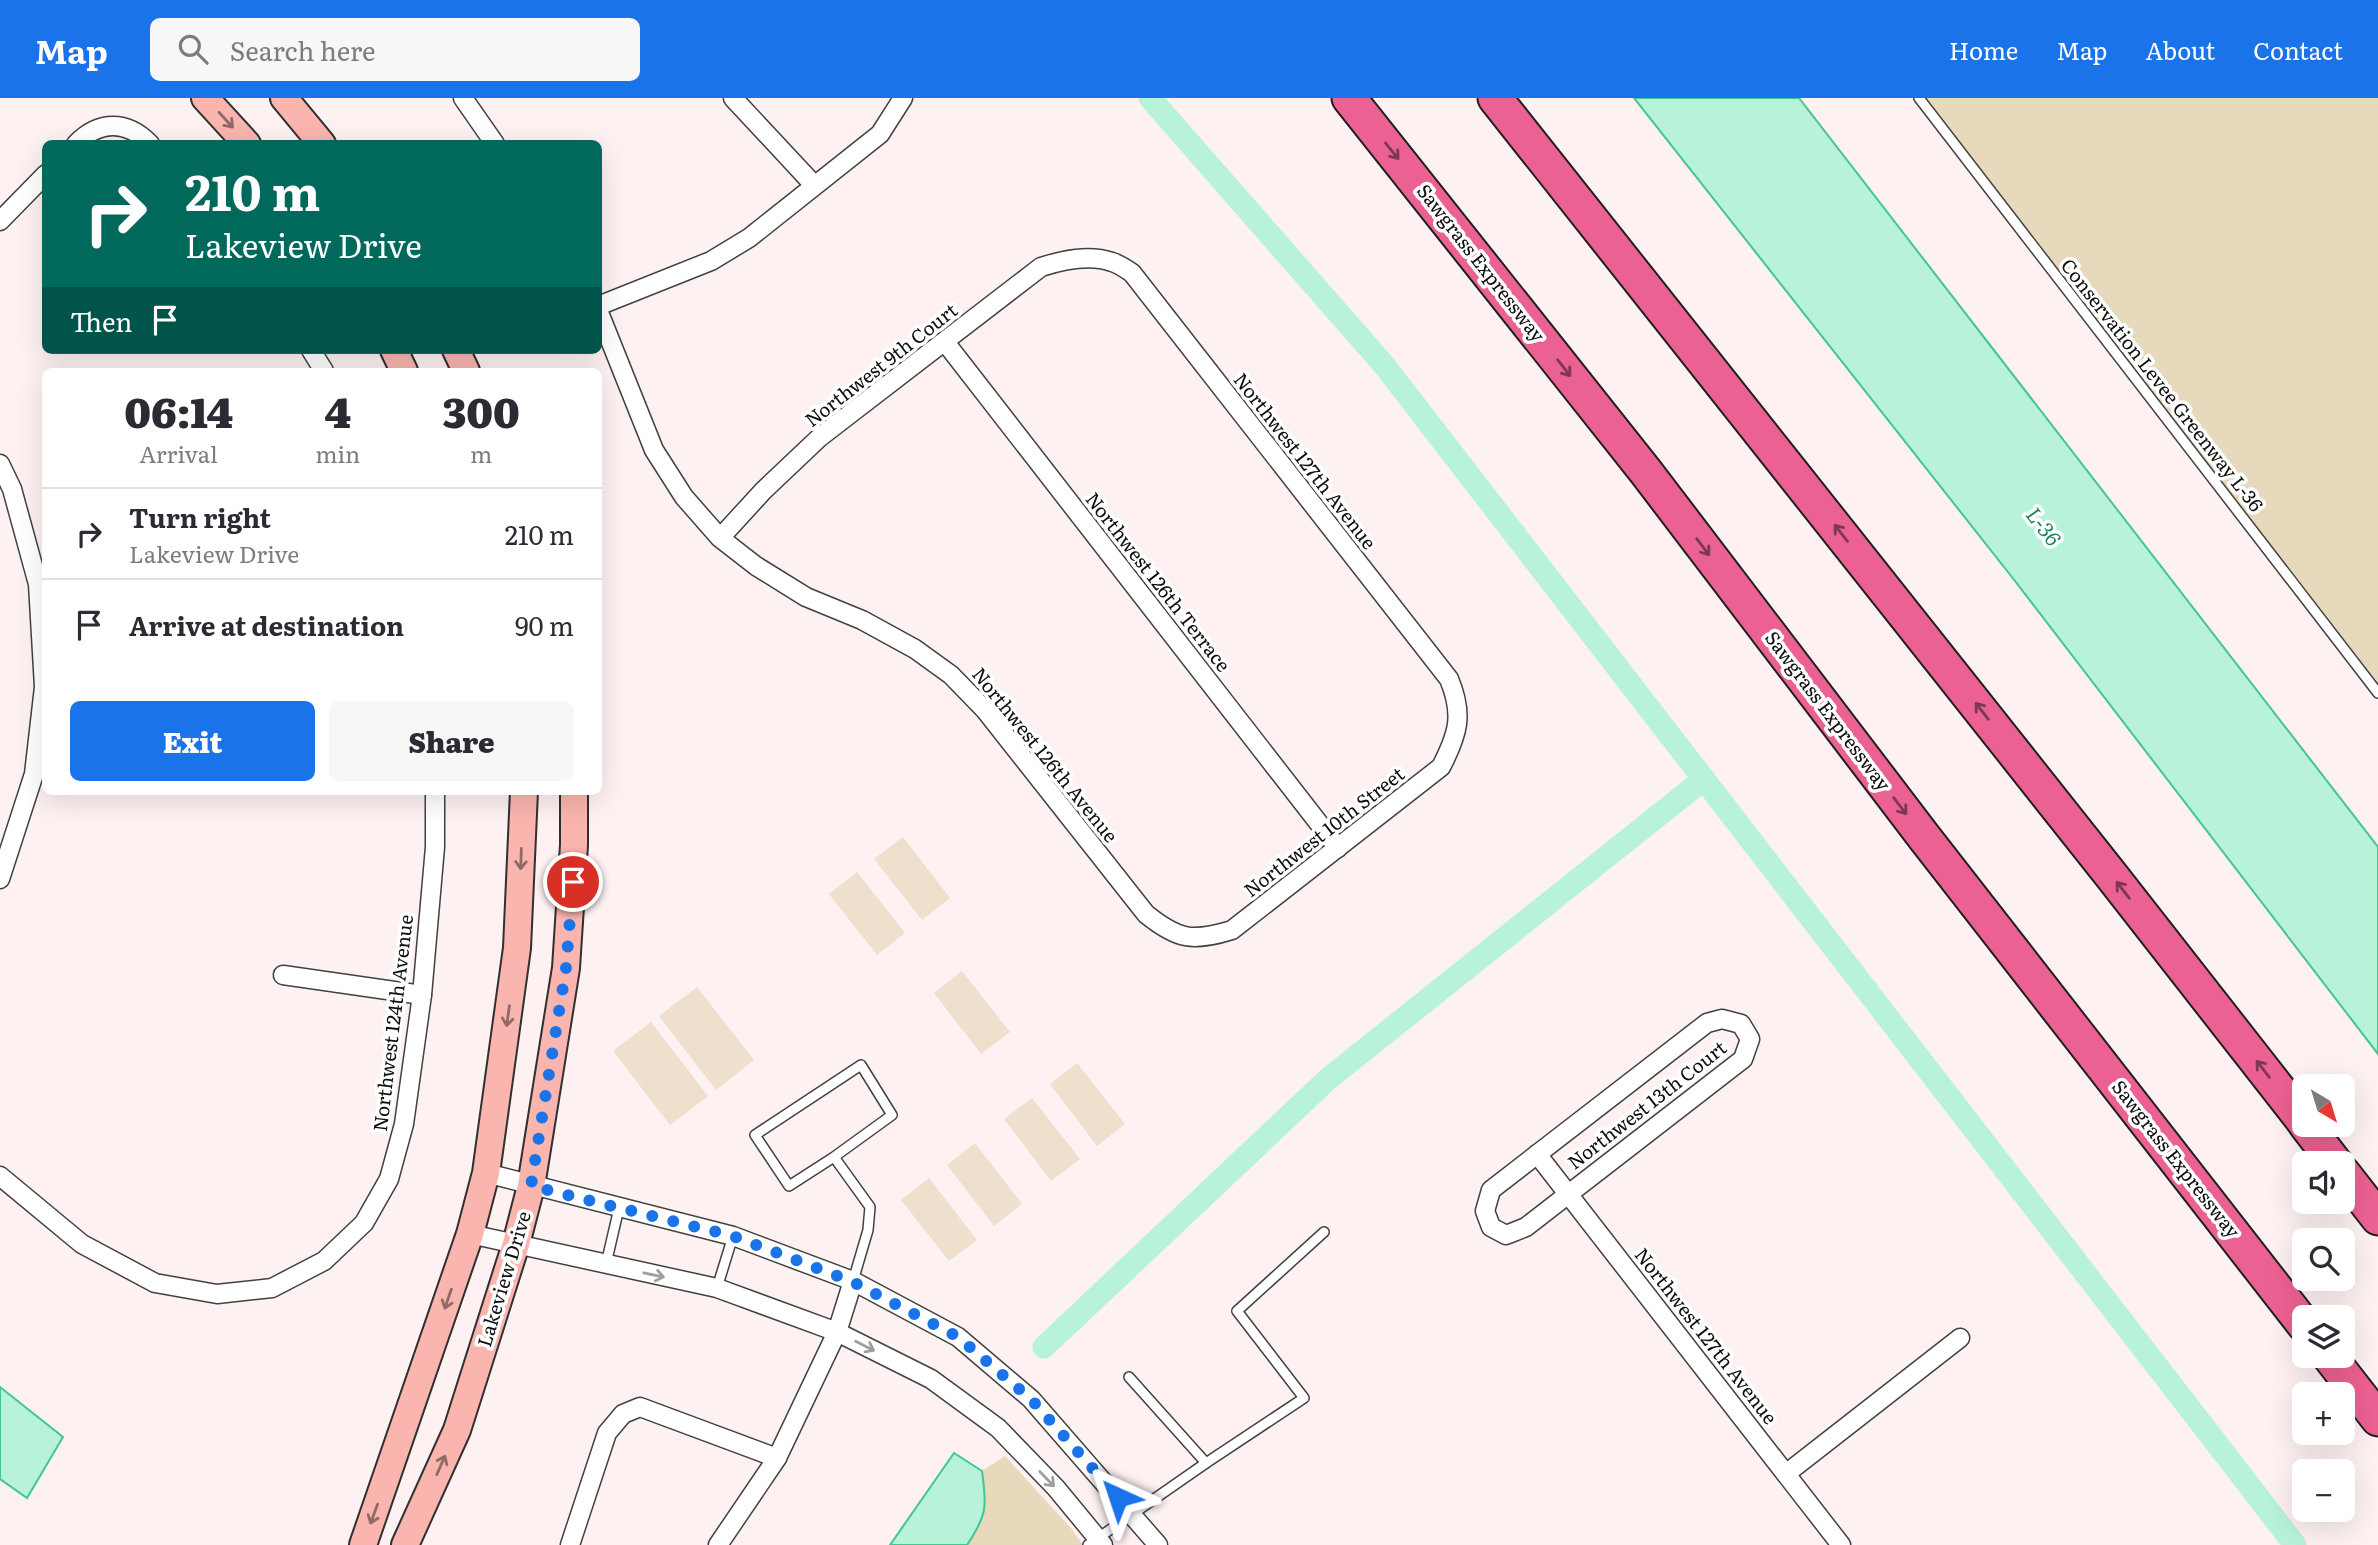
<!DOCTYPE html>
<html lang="en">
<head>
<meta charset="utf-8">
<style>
	:root { --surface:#fff; --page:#f7f7f7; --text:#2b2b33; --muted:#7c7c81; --line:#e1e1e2; --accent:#1a73e8 }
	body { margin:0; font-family:Literata,serif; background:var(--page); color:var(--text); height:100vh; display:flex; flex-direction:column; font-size:26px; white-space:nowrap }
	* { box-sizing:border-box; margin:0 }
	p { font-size:23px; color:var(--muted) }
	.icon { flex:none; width:38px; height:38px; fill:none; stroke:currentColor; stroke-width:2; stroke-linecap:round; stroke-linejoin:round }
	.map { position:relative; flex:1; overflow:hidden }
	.sheet { position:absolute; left:42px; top:270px; width:560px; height:427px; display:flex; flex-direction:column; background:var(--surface); border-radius:10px; box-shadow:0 7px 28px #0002 }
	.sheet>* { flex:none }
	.top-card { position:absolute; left:42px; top:42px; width:560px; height:214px; border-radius:10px; box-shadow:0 7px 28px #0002; background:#00695c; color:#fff; overflow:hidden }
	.needle { width:46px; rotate:142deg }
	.fabs { position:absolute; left:2292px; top:976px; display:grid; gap:14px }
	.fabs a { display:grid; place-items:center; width:63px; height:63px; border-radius:10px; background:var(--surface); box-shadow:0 7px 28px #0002; font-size:35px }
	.pin { position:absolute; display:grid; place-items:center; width:60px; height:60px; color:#fff; margin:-30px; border:4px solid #fff; border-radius:50%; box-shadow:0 2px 7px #0007 }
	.me { position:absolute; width:77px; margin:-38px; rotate:318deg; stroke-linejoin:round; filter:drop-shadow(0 0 5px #0008) }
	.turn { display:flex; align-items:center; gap:24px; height:147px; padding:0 28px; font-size:32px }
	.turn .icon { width:91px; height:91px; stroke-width:2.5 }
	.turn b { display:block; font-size:49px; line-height:60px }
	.then { display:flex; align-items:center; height:66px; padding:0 28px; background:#0003; gap:14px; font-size:26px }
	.eta { display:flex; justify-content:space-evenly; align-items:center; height:119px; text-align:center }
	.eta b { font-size:42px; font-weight:800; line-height:49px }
	.primary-button { display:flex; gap:14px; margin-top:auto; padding:14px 28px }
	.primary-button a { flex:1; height:80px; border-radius:10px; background:var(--accent); color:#fff; font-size:28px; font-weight:800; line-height:80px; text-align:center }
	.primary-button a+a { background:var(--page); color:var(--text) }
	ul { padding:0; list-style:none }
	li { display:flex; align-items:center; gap:21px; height:91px; padding:0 28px; border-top:2px solid var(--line) }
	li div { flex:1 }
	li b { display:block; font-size:26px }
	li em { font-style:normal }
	header { display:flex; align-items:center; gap:42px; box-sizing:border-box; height:98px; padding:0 35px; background:var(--accent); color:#fff }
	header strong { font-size:33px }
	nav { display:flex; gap:38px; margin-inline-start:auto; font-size:24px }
	.search { width:490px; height:63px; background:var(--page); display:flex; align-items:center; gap:18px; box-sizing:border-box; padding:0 24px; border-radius:10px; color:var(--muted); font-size:26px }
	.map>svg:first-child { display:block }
	.green { fill:#e7d9bc }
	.pitch { fill:#efdfcd }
	.water { fill:#b8f3d9; stroke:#43c68f; stroke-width:2 }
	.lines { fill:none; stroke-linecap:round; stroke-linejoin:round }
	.canal { stroke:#b8f3d9; stroke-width:23 }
	.lane-casing { stroke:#414141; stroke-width:12 }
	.street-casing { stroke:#414141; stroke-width:21 }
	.secondary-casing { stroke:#303030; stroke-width:30 }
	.highway-casing { stroke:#1f1f1f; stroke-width:37 }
	.lane { stroke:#fff; stroke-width:9 }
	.street { stroke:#fff; stroke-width:18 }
	.secondary { stroke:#fab5af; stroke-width:26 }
	.highway { stroke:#ec6193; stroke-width:33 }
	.oneway { stroke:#906a67 }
	.oneway2 { stroke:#7d3850 }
	.oneway3 { stroke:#9f9f9f }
	.route { stroke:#1a73e8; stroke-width:12; stroke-dasharray:0 21.6 }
	.labels { text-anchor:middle; stroke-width:7; stroke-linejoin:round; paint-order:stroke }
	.street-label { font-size:19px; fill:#0e0e0e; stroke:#fff }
	.water-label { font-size:21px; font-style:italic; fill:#1c855e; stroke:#fff }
</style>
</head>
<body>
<header>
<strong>Map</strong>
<div class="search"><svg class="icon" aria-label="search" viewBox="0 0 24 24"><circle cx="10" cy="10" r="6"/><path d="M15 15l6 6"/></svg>Search here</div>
<nav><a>Home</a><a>Map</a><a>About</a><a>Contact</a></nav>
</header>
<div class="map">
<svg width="2378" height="1447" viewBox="0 0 2378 1447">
	<rect width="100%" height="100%" fill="#fef1f1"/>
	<!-- green -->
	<g class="green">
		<polygon points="1919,0 2378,0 2378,595"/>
		<path d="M1005,1358L1070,1429L1083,1447H967C987,1417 987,1409 982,1373Z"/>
	</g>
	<!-- pitch -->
	<g class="pitch">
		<polygon points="903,739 950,800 922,822 874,761"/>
		<polygon points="857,774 905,835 877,857 829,796"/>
		<polygon points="962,873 1010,934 981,956 934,895"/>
		<polygon points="697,889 754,962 716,992 659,918"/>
		<polygon points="651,924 708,998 670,1027 613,953"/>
		<polygon points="1077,965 1125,1026 1097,1048 1050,986"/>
		<polygon points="1032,1000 1080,1061 1051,1083 1004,1021"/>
		<polygon points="975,1045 1022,1106 994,1128 947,1067"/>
		<polygon points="929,1080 977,1142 949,1163 901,1102"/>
	</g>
	<!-- water -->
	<g class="water">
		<polygon points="1634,0 1799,0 2378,749 2378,956 2015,483"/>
		<polygon points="0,1289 63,1339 27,1400 0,1381"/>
		<path d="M954,1355L982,1373C987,1409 987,1417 967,1447H890Z"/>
	</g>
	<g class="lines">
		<!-- canal -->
		<g class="canal">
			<polyline points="1150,0 1384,267 2295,1447"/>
			<polyline points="1044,1249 1328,981 1704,681"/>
		</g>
		<!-- lane casing -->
		<g class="lane-casing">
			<g id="lane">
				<polyline points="1919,0 2378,595"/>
				<polyline points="834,1059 892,1017 861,967 755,1037 789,1088 834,1059 870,1109 868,1132 853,1183"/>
				<polyline points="606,1166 619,1110"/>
				<polyline points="717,1190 733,1138"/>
				<polyline points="1206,1365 1304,1300 1237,1213 1324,1134"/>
				<polyline points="1088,1447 1206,1365 1129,1279"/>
			</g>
		</g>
		<!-- street casing -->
		<g class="street-casing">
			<g id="street">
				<polyline points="463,0 495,46"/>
				<polyline points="733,0 814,87"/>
				<path d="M76,46C99,22 127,22 150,46"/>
				<polyline points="0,123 46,76"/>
				<polyline points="598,208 711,163 749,140 880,36 903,0"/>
				<path d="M598,212L654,352L684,399L720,440L756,468L806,499L862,522L915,551L951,577L985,612L1146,816C1178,842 1193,844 1232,832L1441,669C1458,636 1464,617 1449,581L1132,175C1126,171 1119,166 1112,164C1089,156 1063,162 1041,169L820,339L763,393L720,440"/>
				<polyline points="945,244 1338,750"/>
				<polyline points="311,252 324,273"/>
				<polyline points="0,366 12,391 38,486 44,589 34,676 0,781"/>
				<polyline points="283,877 422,897"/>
				<polygon points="1722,921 1741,926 1750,941 1743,961 1526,1129 1506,1137 1491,1129 1485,1113 1491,1092 1707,925"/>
				<polyline points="1537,1056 1841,1447"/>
				<polyline points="486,1075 733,1138 853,1183 958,1239 1031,1301 1158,1447"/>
				<polyline points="0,1078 82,1146 155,1185 217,1196 272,1190 324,1163 364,1125 389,1081 404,1026 422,897 435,749 435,693"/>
				<polyline points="470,1136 717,1190 837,1234 931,1281 998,1330 1056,1390 1103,1447"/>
				<polyline points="1787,1375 1960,1240"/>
				<polyline points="570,1447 607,1335 623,1316 640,1309 777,1360"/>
				<polyline points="718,1447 777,1360 837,1234 853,1183"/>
			</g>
		</g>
		<!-- secondary casing -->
		<g class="secondary-casing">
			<g id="secondary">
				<polyline points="205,0 247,46"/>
				<polyline points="284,0 322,46"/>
				<polyline points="394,252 404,273"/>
				<polyline points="456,252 466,273"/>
				<polyline points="363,1447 470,1136 486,1075 517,850 524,693"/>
				<polyline points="405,1447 457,1332 516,1146 531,1088 566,870 574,747 574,693"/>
			</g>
		</g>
		<!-- highway casing -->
		<g class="highway-casing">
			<g id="highway">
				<polyline points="1349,0 1646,374 1924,739 2305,1228"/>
				<polyline points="1495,0 2111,777 2305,1025"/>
				<polyline points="2306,1027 2336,1066"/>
				<polyline points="2343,1075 2378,1120"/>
				<polyline points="2329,1258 2378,1321"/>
			</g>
		</g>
		<!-- lane -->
		<use href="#lane" class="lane"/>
		<!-- street -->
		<use href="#street" class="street"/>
		<!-- secondary -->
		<use href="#secondary" class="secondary"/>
		<!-- highway -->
		<use href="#highway" class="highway"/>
	</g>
	<!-- one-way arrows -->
	<defs><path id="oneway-shaft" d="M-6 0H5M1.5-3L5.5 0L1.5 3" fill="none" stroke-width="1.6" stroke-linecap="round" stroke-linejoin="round" transform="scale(1.75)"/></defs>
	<g class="oneway">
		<use href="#oneway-shaft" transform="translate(226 22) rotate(48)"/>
		<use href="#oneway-shaft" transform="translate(521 761) rotate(92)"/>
		<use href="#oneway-shaft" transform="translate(508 918) rotate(98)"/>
		<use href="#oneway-shaft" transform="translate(448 1201) rotate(109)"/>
		<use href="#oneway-shaft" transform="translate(441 1367) rotate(-66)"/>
		<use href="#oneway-shaft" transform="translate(374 1416) rotate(110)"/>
	</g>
	<g class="oneway2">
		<use href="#oneway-shaft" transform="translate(1392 53) rotate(51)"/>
		<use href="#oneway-shaft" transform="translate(1564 270) rotate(52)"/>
		<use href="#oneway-shaft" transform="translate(1841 435) rotate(-128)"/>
		<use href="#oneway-shaft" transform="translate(1703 449) rotate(53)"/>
		<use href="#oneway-shaft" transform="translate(1982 613) rotate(-128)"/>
		<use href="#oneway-shaft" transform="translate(1900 708) rotate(53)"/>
		<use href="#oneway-shaft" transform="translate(2123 792) rotate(-128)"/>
		<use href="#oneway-shaft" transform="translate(2263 971) rotate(-128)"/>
	</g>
	<g class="oneway3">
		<use href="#oneway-shaft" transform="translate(654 1177) rotate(12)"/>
		<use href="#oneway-shaft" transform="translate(865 1248) rotate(27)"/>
		<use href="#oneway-shaft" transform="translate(1047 1381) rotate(46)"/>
	</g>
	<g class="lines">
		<!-- route -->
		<polyline class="route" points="573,784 566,870 531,1088 733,1138 853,1184 958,1239 1031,1301 1118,1399"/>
	</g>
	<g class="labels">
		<!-- street labels -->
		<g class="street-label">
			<text transform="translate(1481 165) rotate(52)" y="7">Sawgrass Expressway</text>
			<text transform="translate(881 267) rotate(-38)" y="7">Northwest 9th Court</text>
			<text transform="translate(2162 287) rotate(52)" y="7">Conservation Levee Greenway L-36</text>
			<text transform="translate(1305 363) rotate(52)" y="7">Northwest 127th Avenue</text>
			<text transform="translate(1158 484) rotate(52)" y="7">Northwest 126th Terrace</text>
			<text transform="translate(1828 613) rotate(53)" y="7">Sawgrass Expressway</text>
			<text transform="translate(1045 657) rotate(51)" y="7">Northwest 126th Avenue</text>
			<text transform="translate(1324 734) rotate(-38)" y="7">Northwest 10th Street</text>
			<text transform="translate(393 925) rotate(-83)" y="7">Northwest 124th Avenue</text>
			<text transform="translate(1647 1007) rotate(-38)" y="7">Northwest 13th Court</text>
			<text transform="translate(2176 1061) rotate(52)" y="7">Sawgrass Expressway</text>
			<text transform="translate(504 1181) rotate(-73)" y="7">Lakeview Drive</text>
			<text transform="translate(1706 1238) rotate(52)" y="7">Northwest 127th Avenue</text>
		</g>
		<!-- water labels -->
		<g class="water-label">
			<text transform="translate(2043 429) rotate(52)" y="7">L-36</text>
		</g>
	</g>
</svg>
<div class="fabs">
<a><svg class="needle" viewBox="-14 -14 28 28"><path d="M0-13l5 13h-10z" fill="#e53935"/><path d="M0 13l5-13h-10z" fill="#7c7c81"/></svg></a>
<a><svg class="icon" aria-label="sound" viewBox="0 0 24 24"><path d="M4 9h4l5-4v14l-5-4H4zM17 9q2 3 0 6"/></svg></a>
<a><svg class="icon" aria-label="search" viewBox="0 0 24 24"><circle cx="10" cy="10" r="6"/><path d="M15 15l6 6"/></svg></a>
<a><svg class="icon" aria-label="layers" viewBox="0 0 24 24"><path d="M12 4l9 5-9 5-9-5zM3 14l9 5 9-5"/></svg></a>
<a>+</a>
<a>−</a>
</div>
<div class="pin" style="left:573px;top:784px;background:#d93025"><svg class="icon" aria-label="arrive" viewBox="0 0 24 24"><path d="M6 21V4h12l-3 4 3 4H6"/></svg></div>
<svg class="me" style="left:1118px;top:1399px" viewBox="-20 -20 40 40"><path d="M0-17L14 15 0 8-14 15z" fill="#1a73e8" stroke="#fff" stroke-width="4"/></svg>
<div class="top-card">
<div class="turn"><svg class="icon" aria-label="right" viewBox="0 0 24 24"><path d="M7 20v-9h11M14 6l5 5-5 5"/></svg><div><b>210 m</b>Lakeview Drive</div></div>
<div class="then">Then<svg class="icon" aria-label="arrive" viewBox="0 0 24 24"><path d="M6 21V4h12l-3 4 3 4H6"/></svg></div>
</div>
<section class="sheet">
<div class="eta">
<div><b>06:14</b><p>Arrival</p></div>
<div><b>4</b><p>min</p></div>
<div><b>300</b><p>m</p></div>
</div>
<ul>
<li><svg class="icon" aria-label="right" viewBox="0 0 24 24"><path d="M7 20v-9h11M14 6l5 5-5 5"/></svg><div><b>Turn right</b><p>Lakeview Drive</p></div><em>210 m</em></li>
<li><svg class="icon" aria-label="arrive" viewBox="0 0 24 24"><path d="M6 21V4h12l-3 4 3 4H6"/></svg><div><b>Arrive at destination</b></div><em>90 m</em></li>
</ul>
<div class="primary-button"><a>Exit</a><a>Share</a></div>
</section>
</div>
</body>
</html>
